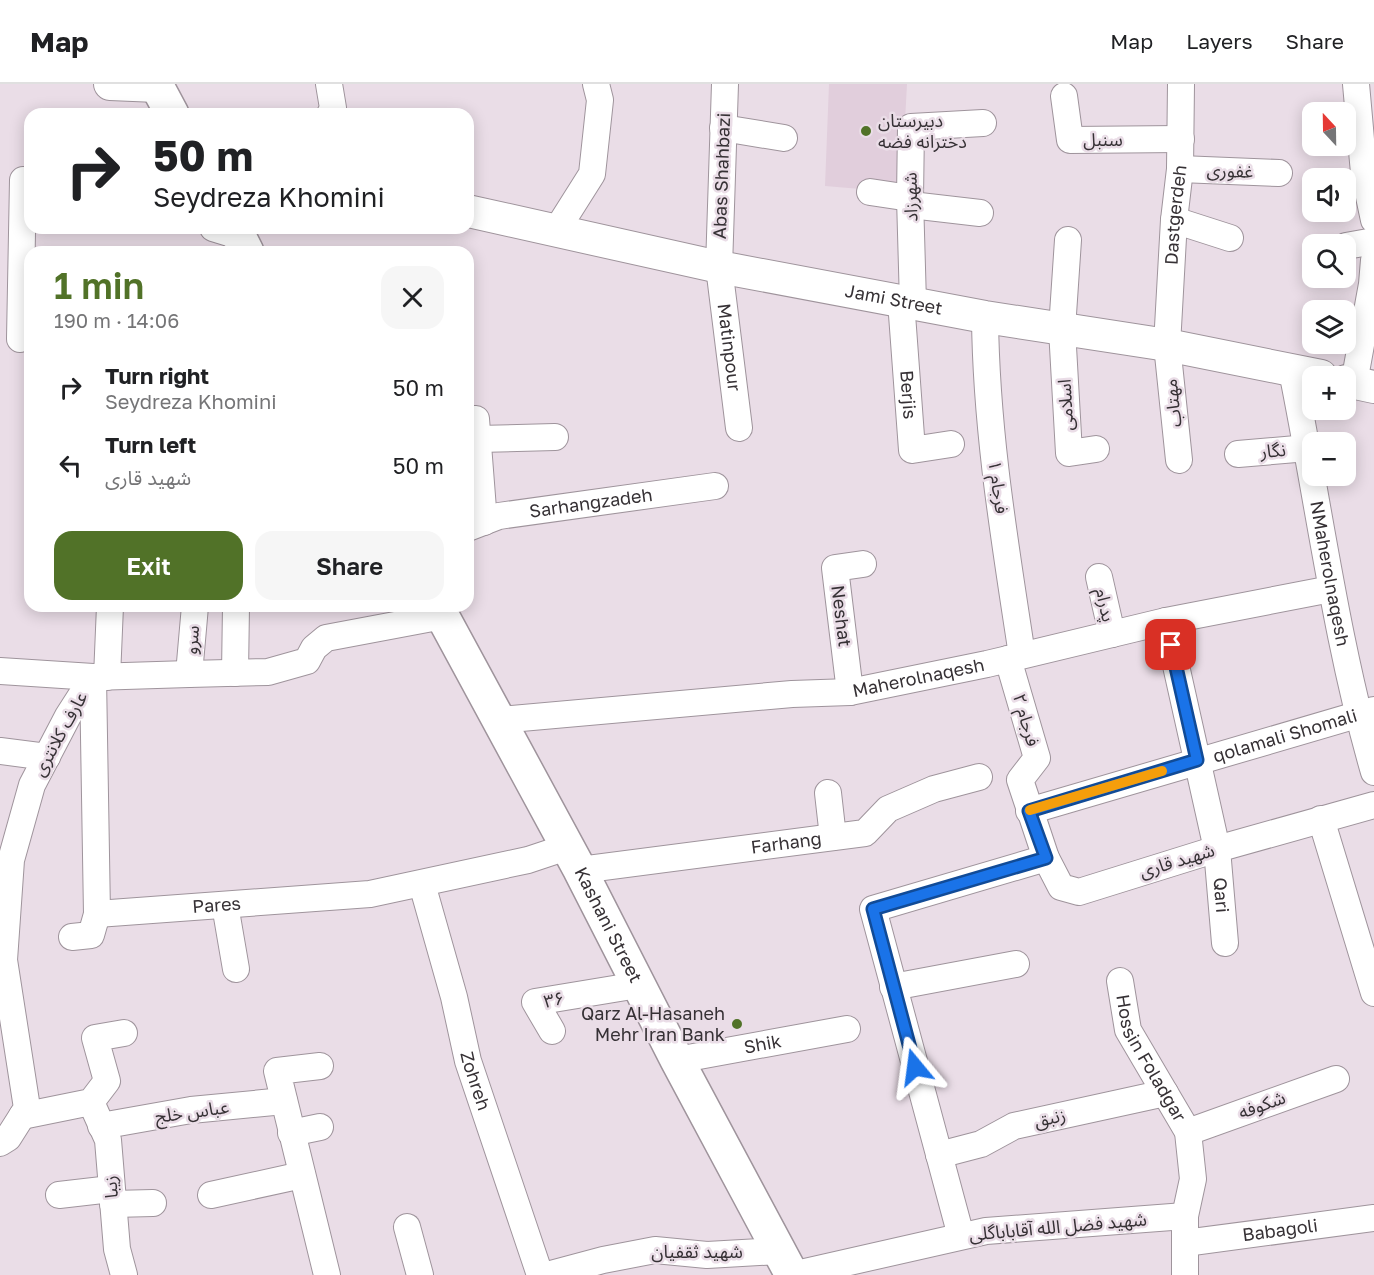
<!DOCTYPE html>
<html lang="en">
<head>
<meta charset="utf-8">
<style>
	:root { --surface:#fff; --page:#f6f6f6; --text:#202124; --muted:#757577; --line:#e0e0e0; --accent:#517228 }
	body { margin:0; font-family:"Golos Text","Noto Sans Arabic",sans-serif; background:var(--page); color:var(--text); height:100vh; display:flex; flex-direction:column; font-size:22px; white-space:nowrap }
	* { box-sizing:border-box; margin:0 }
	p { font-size:20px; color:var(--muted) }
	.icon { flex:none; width:33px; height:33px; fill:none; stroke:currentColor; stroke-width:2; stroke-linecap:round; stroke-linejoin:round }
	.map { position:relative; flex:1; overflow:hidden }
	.drawer { position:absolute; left:24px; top:162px; width:450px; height:366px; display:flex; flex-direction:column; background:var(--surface); border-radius:18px; box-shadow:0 3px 15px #0003 }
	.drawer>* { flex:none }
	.hud { position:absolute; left:24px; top:24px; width:450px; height:126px; border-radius:18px; box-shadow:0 3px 15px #0003; background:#fff; color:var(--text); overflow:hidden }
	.needle { width:39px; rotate:338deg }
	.buttons { position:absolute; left:1302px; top:18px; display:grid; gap:12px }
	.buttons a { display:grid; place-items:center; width:54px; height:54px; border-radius:12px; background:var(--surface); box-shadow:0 3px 15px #0003; font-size:30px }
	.pin { position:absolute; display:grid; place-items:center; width:51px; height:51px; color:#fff; margin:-26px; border-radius:12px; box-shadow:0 3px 9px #0006 }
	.me { position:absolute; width:66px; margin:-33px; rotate:344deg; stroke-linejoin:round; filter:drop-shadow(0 0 4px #0008) }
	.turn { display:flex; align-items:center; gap:21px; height:126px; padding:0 30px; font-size:27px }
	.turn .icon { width:78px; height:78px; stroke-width:2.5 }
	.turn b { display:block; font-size:42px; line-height:51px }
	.round { display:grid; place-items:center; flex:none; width:63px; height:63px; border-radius:18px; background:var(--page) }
	.head { display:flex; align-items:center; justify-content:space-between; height:102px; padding:0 30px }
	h1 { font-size:36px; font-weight:600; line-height:45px; color:var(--accent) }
	.primary-button { display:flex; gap:12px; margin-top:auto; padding:12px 30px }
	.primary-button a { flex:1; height:69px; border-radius:18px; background:var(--accent); color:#fff; font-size:24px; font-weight:600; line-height:69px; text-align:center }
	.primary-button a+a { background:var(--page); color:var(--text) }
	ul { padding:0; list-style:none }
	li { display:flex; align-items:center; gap:18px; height:78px; padding:0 30px }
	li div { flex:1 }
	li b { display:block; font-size:22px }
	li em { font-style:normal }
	header { display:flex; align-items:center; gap:36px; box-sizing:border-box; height:84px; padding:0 30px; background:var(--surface); border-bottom:2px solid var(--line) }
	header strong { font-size:28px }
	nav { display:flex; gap:33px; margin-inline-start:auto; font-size:21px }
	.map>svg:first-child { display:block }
	.built { fill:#e1cedc }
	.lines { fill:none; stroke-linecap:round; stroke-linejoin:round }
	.minor-casing { stroke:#9f949c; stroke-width:28 }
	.tertiary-casing { stroke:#9f949c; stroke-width:34 }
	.secondary-casing { stroke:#9f949c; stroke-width:36 }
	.minor { stroke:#fff; stroke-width:26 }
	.tertiary { stroke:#fff; stroke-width:32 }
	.secondary { stroke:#fff; stroke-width:33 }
	.route-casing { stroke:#114b97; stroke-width:15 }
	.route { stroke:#1a73e8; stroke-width:10 }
	.slow { stroke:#f59e0b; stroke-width:10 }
	.poi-dot { fill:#517228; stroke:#eadde7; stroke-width:2 }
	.labels { text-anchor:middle; stroke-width:5; stroke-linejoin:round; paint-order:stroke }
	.poi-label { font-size:18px; fill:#363135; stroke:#eadde7; text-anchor:start }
	.street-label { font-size:18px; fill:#363135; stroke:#eadde7 }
</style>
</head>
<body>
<header>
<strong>Map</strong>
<nav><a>Map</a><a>Layers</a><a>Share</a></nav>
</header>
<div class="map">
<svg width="1374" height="1191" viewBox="0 0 1374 1191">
	<rect width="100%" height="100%" fill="#eadde7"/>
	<!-- built -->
	<polygon class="built" points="829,0 907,0 902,93 896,108 825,102"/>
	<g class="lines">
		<!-- minor casing -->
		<g class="minor-casing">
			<g id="minor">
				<polyline points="329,0 333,24 330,30"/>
				<path id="s1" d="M725,0L719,183L739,344"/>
				<polyline points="1356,0 1364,89 1374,136"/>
				<polyline points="1064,12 1070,56 1181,55"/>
				<polyline points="723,44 784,54"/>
				<polyline points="1180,85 1279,89"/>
				<polyline points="870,108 910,114"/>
				<polyline points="911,121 980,129"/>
				<polyline points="1174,136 1230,154"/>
				<polyline points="213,144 239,152"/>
				<polyline points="556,147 592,90 600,16 596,0"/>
				<polyline points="1068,156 1062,245 1069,369 1096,365"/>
				<polyline points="1346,162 1374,157"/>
				<path id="s2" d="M901,217L912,366L951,360"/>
				<polyline points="913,219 910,114 911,43 983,39"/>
				<path d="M985,233C986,347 1005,459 1022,571"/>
				<polyline points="20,255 23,96"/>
				<path id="s3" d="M1292,287C1319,421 1336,557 1374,688"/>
				<polyline points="1354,299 1372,200 1374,176"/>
				<polyline points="468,336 476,335 484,438"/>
				<polyline points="478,355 555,353"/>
				<polyline points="1238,370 1308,364"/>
				<path id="s4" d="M1179,376L1167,261L1174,136L1180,85L1181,0"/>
				<path id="s5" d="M468,444L499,432L715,402"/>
				<polyline points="1099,493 1112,550"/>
				<path id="s6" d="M1166,537L1217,765L1225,859"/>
				<polyline points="1008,575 1037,674 1020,696 1046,774 1061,803 1079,808 1217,765 1374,721"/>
				<polyline points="0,587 93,593 189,590 268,588 307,577 314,564 326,554 443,532"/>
				<polyline points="235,589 236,522"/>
				<polyline points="189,590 195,522"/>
				<path id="s7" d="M93,593L97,830L370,810L528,776L567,763"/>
				<polyline points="107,593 110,522"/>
				<polyline points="850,608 835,484 863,480"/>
				<path id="s8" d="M499,636L792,610L850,608L987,580L1166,537L1331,505"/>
				<polyline points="0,667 47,673"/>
				<polyline points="828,709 833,753"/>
				<path id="s9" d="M1029,727L1374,626"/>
				<polyline points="1321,735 1374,909"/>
				<path id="s10" d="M580,786L865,749L888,725L934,705L979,693"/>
				<path id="s11" d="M422,800L454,913L468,977L540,1191"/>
				<polyline points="225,821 236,885"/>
				<polyline points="72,853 91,851 97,830"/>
				<path id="s12" d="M1120,897L1128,946L1188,1048L1193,1095L1185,1132V1191"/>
				<polyline points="893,903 1016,880"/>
				<polyline points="552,947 535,918 638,901"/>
				<path id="s13" d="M677,976L847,945"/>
				<polyline points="320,982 277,987 327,1191"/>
				<polyline points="91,1018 108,1056 117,1165 124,1191"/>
				<polyline points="22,1032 91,1018 107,997 95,954 124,949"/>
				<polyline points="101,1042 191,1026 284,1017"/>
				<polyline points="1188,1048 1336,995"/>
				<polyline points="291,1049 320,1043"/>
				<polyline points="0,1059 8,1054 27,1024 4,876 11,776 32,701 68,632 93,593"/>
				<polyline points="939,1071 981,1060 1014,1042 1165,1009"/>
				<polyline points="59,1111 111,1105"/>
				<polyline points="211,1111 302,1091"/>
				<polyline points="113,1120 153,1119"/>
				<polyline points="407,1143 420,1191"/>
				<polyline points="961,1152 873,825 1046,774"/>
				<path id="s14" d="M1185,1159L1374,1134"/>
				<polyline points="547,1191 603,1176 655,1166 707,1171 778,1167"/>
				<polyline points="792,1191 986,1147 1185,1132"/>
			</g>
		</g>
		<!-- tertiary casing -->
		<g class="tertiary-casing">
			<g id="tertiary">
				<polyline points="110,0 157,2"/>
				<path id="s15" d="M468,127L719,183L985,233L1167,261L1321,292"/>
				<polyline points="1346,297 1374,303"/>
			</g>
		</g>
		<!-- secondary casing -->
		<g class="secondary-casing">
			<g id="secondary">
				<polyline points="156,0 172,30"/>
				<polyline points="235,144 247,168"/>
				<path id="s16" d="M437,522L580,786L677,976L792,1191"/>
			</g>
		</g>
		<!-- minor -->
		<use href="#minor" class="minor"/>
		<!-- tertiary -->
		<use href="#tertiary" class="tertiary"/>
		<!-- secondary -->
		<use href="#secondary" class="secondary"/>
	</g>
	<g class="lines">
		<!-- route casing -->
		<g class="route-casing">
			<polyline id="route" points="915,983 873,825 1046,774 1029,727 1197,676 1171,561"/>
		</g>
		<!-- route -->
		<use href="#route" class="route"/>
		<!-- slow -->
		<polyline class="slow" points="1030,726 1162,687"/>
	</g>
	<!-- markers -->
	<g class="poi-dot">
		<circle cx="866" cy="47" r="6"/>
		<circle cx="737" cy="940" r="6"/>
	</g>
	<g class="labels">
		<!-- poi labels -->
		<g class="poi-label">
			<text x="878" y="43">دبیرستان<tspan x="878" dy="21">دخترانه فضه</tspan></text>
			<text x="725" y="936" text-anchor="end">Qarz Al-Hasaneh<tspan x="725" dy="21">Mehr Iran Bank</tspan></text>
		</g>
		<!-- street labels -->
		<g class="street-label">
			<text transform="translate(1103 56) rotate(-1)" y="6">سنبل</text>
			<text transform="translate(1230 87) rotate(2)" y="6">غفوری</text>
			<text transform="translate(722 92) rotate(-88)" y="6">Abas Shahbazi</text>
			<text transform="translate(911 113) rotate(-91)" y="6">شهرزاد</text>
			<text dy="6" stroke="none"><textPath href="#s4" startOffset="246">Dastgerdeh</textPath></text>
			<text dy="6" stroke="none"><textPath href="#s15" startOffset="435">Jami Street</textPath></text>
			<text dy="6" stroke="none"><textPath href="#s1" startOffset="264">Matinpour</textPath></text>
			<text dy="6" stroke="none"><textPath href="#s2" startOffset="94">Berjis</textPath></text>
			<text transform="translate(1173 319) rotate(-96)" y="6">مهتاب</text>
			<text transform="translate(1066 321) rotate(-93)" y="6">اسلامی</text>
			<text transform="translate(1273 367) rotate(-5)" y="6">نگار</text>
			<text transform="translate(998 403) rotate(82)" y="6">فرجام ۱</text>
			<text dy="6" stroke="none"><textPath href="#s5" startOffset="126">Sarhangzadeh</textPath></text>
			<text dy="6" stroke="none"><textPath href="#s3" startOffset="206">NMaherolnaqesh</textPath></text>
			<text transform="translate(1105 521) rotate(77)" y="6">پدرام</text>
			<text transform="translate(841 532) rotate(83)" y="6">Neshat</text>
			<text transform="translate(192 556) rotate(-85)" y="6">سرو</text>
			<text dy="6" stroke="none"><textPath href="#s8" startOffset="422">Maherolnaqesh</textPath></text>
			<text transform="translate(1026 636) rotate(74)" y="6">فرجام ۲</text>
			<text transform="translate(60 650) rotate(-61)" y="6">عارف کلانتری</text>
			<text dy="6" stroke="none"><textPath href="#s9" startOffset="267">qolamali Shomali</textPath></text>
			<text dy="6" stroke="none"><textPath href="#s10" startOffset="208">Farhang</textPath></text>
			<text transform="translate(1177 777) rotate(-17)" y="6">شهید قاری</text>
			<text dy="6" stroke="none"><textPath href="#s6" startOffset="280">Qari</textPath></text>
			<text dy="6" stroke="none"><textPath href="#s7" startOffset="357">Pares</textPath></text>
			<text dy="6" stroke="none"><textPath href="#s16" startOffset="362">Kashani Street</textPath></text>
			<text transform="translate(554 916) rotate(-12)" y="6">۳۶</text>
			<text dy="6" stroke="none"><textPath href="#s13" startOffset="87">Shik</textPath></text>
			<text dy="6" stroke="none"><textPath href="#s12" startOffset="84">Hossin Foladgar</textPath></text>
			<text dy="6" stroke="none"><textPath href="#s11" startOffset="204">Zohreh</textPath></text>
			<text transform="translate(1262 1021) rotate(-20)" y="6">شکوفه</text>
			<text transform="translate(192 1028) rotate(-8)" y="6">عباس خلج</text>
			<text transform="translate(1050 1034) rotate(-12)" y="6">زنبق</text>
			<text transform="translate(111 1103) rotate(-95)" y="6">زیبا</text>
			<text transform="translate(1058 1143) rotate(-5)" y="6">شهید فضل الله آقاباباگلی</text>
			<text dy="6" stroke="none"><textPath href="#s14" startOffset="96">Babagoli</textPath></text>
			<text x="697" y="1174">شهید ثقفیان</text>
		</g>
	</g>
</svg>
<div class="buttons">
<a><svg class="needle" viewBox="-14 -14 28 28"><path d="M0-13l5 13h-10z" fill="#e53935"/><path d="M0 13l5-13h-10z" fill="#757577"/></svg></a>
<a><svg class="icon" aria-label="sound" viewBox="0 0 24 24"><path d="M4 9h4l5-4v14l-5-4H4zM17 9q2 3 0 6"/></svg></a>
<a><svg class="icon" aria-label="search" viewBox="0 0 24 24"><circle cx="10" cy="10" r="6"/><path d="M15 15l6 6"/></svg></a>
<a><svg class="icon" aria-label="layers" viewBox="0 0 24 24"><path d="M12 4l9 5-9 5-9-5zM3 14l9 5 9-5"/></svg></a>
<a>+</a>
<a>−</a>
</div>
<div class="pin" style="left:1171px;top:561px;background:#d93025"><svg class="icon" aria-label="arrive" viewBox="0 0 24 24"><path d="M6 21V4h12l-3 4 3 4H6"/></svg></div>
<svg class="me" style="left:915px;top:983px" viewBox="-20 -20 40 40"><path d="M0-17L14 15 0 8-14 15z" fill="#1a73e8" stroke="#fff" stroke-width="4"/></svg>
<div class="hud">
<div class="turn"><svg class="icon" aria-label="right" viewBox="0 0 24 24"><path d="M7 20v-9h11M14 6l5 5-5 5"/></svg><div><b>50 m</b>Seydreza Khomini</div></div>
</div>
<section class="drawer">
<div class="head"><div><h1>1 min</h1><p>190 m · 14:06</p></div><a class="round"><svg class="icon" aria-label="close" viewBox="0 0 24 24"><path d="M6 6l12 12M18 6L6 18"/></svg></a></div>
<ul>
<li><svg class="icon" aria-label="right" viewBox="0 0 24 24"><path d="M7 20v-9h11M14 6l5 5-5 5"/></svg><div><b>Turn right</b><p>Seydreza Khomini</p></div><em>50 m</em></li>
<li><svg class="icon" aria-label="left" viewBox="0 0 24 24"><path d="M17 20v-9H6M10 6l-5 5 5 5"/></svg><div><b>Turn left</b><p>شهید قاری</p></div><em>50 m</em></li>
</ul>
<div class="primary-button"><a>Exit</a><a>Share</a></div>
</section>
</div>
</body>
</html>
